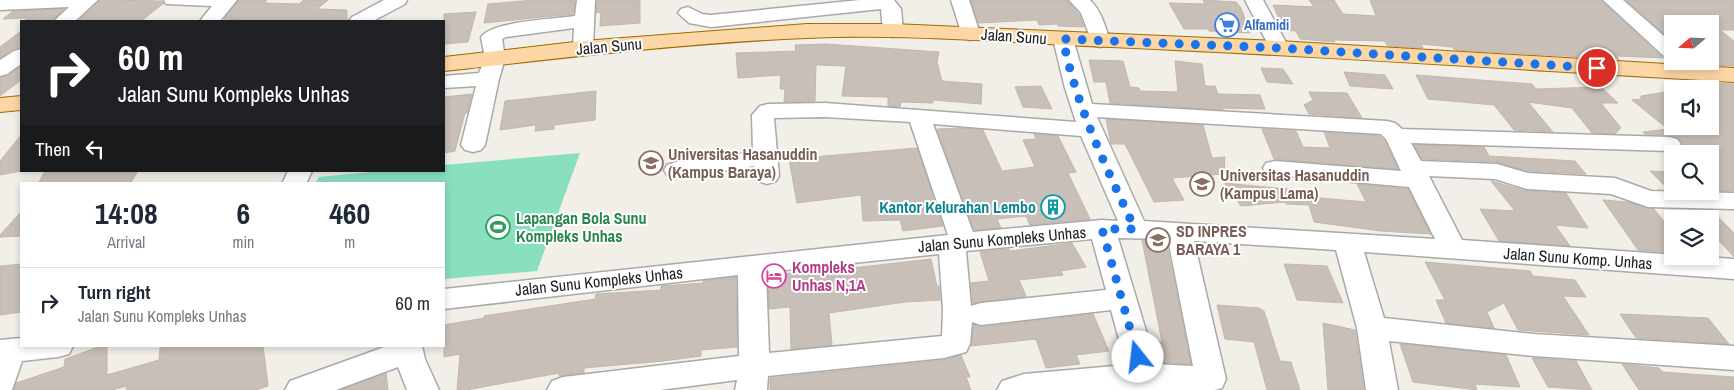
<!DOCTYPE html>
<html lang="en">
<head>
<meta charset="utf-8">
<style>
	:root { --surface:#fff; --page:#f6f6f7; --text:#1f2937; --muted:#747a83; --line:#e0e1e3 }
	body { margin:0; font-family:"Archivo Narrow",sans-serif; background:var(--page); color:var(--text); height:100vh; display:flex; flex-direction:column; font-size:19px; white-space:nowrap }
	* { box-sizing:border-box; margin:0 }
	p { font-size:16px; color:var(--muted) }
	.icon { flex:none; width:28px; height:28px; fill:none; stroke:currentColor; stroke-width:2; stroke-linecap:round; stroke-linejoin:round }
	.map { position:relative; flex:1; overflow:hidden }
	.sheet { position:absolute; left:20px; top:182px; width:425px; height:165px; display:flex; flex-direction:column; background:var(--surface); border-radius:0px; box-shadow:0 2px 8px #0003 }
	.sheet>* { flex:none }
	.hud { position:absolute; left:20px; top:20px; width:425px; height:152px; border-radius:0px; box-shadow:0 2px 8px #0003; background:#202124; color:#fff; overflow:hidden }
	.needle { width:32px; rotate:251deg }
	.tools { position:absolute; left:1664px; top:15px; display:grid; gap:10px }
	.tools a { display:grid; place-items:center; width:55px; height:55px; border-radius:0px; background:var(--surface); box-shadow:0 2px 8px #0003; font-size:25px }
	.pin { position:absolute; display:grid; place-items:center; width:42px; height:42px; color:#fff; margin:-21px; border:2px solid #fff; border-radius:50%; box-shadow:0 1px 5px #0007 }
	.me { position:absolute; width:55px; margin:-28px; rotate:344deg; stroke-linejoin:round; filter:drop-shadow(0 0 4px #0008) }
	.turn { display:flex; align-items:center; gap:18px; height:105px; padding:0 15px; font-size:22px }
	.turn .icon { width:65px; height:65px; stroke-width:2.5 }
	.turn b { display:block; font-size:35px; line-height:42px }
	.then { display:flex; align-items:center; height:48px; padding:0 15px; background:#0003; gap:10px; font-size:19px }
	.eta { display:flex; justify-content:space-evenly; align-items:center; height:85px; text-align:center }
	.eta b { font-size:30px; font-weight:700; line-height:35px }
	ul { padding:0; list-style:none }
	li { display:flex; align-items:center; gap:15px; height:70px; padding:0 15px; border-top:1px solid var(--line) }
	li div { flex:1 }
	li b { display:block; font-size:19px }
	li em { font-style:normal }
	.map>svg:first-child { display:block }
	.pitch { fill:#88e0be }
	.building { fill:#c7bfb8; stroke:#c4b6ab }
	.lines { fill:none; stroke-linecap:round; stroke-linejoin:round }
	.minor-casing { stroke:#a9a9a9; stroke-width:3 }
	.major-casing { stroke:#a06b00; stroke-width:2 }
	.minor { fill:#fff; fill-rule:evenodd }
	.major { fill:#fcd6a4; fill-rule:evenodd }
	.route { stroke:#1a73e8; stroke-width:9; stroke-dasharray:0 16.2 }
	.labels { text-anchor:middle; stroke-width:4; stroke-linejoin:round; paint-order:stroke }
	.far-shop-label { font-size:14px; font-weight:bold; fill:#366cbe; stroke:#fff; text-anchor:start }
	.street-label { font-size:16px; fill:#222; stroke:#fff }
	.education-label { font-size:16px; font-weight:bold; fill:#785e54; stroke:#fff; text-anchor:start }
	.culture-label { font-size:16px; font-weight:bold; fill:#0d838f; stroke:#fff; text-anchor:end }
	.leisure-label { font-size:16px; font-weight:bold; fill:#27864d; stroke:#fff; text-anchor:start }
	.hotel-label { font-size:16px; font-weight:bold; fill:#b23c85; stroke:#fff; text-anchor:start }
</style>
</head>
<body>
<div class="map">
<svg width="1734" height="390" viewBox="0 0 1734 390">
	<rect width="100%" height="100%" fill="#f2efe9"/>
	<!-- pitch -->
	<polygon class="pitch" points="580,153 537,271 444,279 444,184 315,184 319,177 381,171 444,171 444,165"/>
	<!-- building -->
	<g class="building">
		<polygon points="100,0 162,1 164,3 141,21 78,21"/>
		<polygon points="239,0 267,0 264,3 299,4 304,0 328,0 317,9 347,10 347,21 265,21 224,19"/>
		<polygon points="534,0 575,0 573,14 484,23 488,4"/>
		<polygon points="597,0 640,0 640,23 600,26 601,12 596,13"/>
		<polygon points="971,0 1067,0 1079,14 1084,27 1058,26 1058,24 1039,25 1037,20 978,23"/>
		<polygon points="1203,0 1236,2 1241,8 1250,33 1209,31 1208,29 1184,29 1169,3 1205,4"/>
		<polygon points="1309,0 1334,0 1343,14 1376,16 1370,0 1601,0 1663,58 1616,56 1619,59 1455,50 1452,47 1421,44 1423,48 1388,46 1384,41 1334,40 1335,42 1300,39 1296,31 1284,30 1273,5 1314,7"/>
		<polygon points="1626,0 1734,0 1734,30 1720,30 1734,41 1734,66 1693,64 1691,61 1710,61 1710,24 1672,24 1672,41"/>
		<polygon points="64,9 52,21 24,21 28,18 3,19 13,11"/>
		<polygon points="476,12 468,42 444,44 444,14"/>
		<polygon points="21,31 21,47 13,49 0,58 0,47"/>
		<polygon points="826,44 939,52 937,62 942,81 982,84 981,104 933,100 933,103 901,102 900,107 888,106 888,97 842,96 846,66 816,65 815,101 784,102 785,89 780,89 781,75 738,78 736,53 796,51 795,45"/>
		<polygon points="1089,60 1123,61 1130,87 1139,88 1140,91 1178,92 1175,61 1202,64 1205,86 1215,86 1218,94 1260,95 1265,109 1222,108 1223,110 1110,103 1106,82 1094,82"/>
		<polygon points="21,66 21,80 0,96 0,78 8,76"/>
		<polygon points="1261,68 1283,69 1293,84 1267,82"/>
		<polygon points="1344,72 1385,75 1393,89 1350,86"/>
		<polygon points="1416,75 1532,84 1536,89 1601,87 1618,103 1601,103 1621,128 1615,134 1592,133 1572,108 1528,102 1553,132 1514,130 1494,105 1428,99"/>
		<polygon points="1715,83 1734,84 1734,191 1710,191 1710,154 1665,154 1677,151 1682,143 1677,137 1669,135 1645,134 1643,132 1668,129 1632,100 1641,99 1641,96 1672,91 1672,129 1710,126 1710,86 1718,85"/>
		<polygon points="1041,86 1052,109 1023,107 1015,87"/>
		<polygon points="596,91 595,120 554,125 554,129 535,131 536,125 500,130 505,101"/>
		<polygon points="1309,92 1347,93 1362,118 1309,114 1304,105 1313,100"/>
		<polygon points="472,94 467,113 465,113 455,151 444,153 444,97"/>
		<polygon points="1106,119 1203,125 1212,158 1225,157 1224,174 1172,178 1184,200 1154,202 1125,144 1111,144"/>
		<polygon points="962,128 983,130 1002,171 1035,167 1023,140 1036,139 1034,134 1058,136 1076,172 1068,173 1090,219 1030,225 1026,216 997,219 1001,228 974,230 937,129"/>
		<polygon points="1262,129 1296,131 1303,147 1330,148 1324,132 1380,136 1384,140 1398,169 1274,159"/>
		<polygon points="21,135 21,171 0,175 0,161"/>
		<polygon points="1414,145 1484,147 1489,156 1575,161 1586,174 1528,171 1497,162 1422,159"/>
		<polygon points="917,148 943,226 903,231 900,220 863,221 861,195 797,203 789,159"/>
		<polygon points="45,171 138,171 130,184 38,184"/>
		<polygon points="1650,171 1672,172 1672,190 1669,190"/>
		<polygon points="1491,181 1527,191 1566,193 1588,228 1555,225 1570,246 1499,241 1480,209 1515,211"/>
		<polygon points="1224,183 1318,192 1320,198 1366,202 1357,184 1408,189 1431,234 1381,231 1314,222 1309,205 1286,204 1285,202 1241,206"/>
		<polygon points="1603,200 1628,202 1654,209 1672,232 1672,253 1638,250"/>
		<polygon points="1689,210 1711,210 1734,233 1734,257 1710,231 1710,219 1697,219"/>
		<polygon points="21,212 21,236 0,237 0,235"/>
		<polygon points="1142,240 1166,241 1191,364 1157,362 1151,341 1162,342"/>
		<polygon points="1072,243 1086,267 1061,271 1063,275 1019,280 1026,296 973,304 971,283 989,281 980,252 1009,249 1010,251"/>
		<polygon points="931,259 937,286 939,286 940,300 905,302 829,313 832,345 791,349 790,307 769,309 768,275 792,273 792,275"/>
		<polygon points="1425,262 1530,271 1533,276 1575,280 1586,297 1563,296 1589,335 1518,330 1504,303 1487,312 1494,328 1446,323 1436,300 1445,300"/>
		<polygon points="21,264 21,312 0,315 0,266"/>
		<polygon points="1284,264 1327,266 1343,303 1297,300"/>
		<polygon points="736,277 737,347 701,350 701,356 663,361 584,368 584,373 559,376 559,373 466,390 457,390 460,354 444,357 444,325 484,318 484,316 595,299 596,294 661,290 661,286 703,283 703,281"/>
		<polygon points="1217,305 1259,308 1264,311 1280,361 1291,362 1300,390 1267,390 1254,342 1225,339"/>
		<polygon points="1093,314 1109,351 1076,355 1080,364 1046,368 1036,339 971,346 974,325 981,327"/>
		<polygon points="1620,314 1708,318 1729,344 1636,338"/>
		<polygon points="1323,323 1355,330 1364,390 1328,390"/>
		<polygon points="1400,344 1506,355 1520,387 1475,384 1477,390 1413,382"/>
		<polygon points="101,346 107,346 107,375 159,360 160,348 167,346 263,346 268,386 256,390 126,390 127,386 112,390 14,390 16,383 64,367 65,359"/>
		<polygon points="961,355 970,377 966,377 971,390 770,390 770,378 944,360"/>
		<polygon points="1532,358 1576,361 1592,390 1548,387"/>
		<polygon points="1622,364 1659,368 1662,372 1734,377 1734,390 1639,390"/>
		<polygon points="386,373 388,390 341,390"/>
	</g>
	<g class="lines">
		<!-- minor casing -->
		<g class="minor-casing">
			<g id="minor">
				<polygon points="0,0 98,0 75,21 54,21 69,7 0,10"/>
				<polygon points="164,0 237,0 220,21 200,21 212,6 166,4"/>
				<polygon points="384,0 407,0 405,4 373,21 349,21 352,17"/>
				<path d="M577,0H595L593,48L590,52L583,54L576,52L573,48L574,28L506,37L502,39L505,58L499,79L485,145L481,150L473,152L465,150L461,145L476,86L444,88V76L479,73L485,58L481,37C492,21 555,19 575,16Z"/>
				<polygon points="860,0 894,0 901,9 903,31 900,35 893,37 886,35 883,31 881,9 711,27 689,23 678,13 681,9 688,7 702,14 711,15"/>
				<polygon points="951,0 969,0 980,34 977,38 970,40 963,38"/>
				<path d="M1069,0H1090C1102,12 1105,26 1110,41L1107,45L1100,47L1093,45L1081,13Z"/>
				<polygon points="1245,0 1263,0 1289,48 1286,52 1279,54 1272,52"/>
				<polygon points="1603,0 1623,0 1672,43 1672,59 1665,57"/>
				<path d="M1063,33L1070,35L1073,39L1092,104L1387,121L1395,123L1402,129L1669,137L1677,139L1681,144L1677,149L1669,151L1411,143L1421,161L1497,164L1528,173L1615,178L1651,191L1734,193V209L1648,207L1611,194L1527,189L1495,179L1429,176L1462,240L1734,259V279L1364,252L1384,318L1534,334L1734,346V370L1534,356L1389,341L1398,390H1366L1357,328L1336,250L1194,241L1226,379L1222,388L1215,390H997L1002,381L1024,374L1126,365L1111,310L981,325L972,322L970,344L966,352L944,358L768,376L767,390H735L737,380L660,390H547L552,381L563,377L739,356L738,275L444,309V289L948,235L910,122L825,117L774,118L779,176L776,181L767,184L758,181L755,176L754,166L676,178L667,175L664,170L667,165L676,162L753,152L752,115L760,106L768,104L825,103L1076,122L1065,88L1053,39L1056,35ZM1097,117L1381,134L1386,139L1401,171L1275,161L1266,163L1263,168L1266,173L1275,175L1409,187L1435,239L1144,221ZM933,124L1081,136L1118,221L1102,220L973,232ZM1118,238L1168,239L1193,366L1156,364ZM1092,239L1106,290L981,303L971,306L966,251ZM939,254L943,310L942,336L769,353L766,272Z"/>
				<polygon points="21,49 21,64 7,74 0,76 0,60 14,51"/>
				<polygon points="288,171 312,171 306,184 282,184"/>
				<polygon points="21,338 21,346 73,346 69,354 58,357 22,361 12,390 0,390 0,340"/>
				<polygon points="387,346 422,346 425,359 439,390 407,390 398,367 336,390 285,390 290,381"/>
			</g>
		</g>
		<!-- major casing -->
		<g class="major-casing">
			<g id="major">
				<path d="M807,24H893L1279,41L1734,68V82C1526,70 1319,56 1111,47C1010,43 907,33 806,38C685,43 564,58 444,71V57L583,41Z"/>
				<polygon points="21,96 21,110 0,112 0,98"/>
			</g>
		</g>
		<!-- minor -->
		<use href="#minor" class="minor"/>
		<!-- major -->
		<use href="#major" class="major"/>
	</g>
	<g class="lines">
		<!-- route -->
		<path class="route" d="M1138,357L1102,229H1135C1106,167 1076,106 1063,39L1279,48L1597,68"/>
	</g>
	<!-- icons -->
	<defs>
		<g id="supermarket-ring" transform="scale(1.25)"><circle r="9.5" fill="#fff" stroke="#3f7fe0" stroke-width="1.5"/><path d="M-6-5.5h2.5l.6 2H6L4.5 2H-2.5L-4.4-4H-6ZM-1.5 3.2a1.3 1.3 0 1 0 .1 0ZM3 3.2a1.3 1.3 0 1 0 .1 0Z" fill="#3f7fe0"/></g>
		<g id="university-ring" transform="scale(1.25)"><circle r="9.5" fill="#fff" stroke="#8d6e63" stroke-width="1.5"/><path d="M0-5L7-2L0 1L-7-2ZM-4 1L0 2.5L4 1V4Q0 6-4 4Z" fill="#8d6e63"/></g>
		<g id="building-ring" transform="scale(1.25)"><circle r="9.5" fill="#fff" stroke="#0f9aa8" stroke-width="1.5"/><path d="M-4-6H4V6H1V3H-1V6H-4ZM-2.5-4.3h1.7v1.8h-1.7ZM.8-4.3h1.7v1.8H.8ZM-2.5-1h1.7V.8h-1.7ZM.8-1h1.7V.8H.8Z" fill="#0f9aa8"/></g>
		<g id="stadium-ring" transform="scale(1.25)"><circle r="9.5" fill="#fff" stroke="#2e9e5b" stroke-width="1.5"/><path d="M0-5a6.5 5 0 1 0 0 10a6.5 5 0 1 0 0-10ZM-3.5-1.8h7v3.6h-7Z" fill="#2e9e5b"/></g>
		<g id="school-ring" transform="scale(1.25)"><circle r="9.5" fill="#fff" stroke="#8d6e63" stroke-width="1.5"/><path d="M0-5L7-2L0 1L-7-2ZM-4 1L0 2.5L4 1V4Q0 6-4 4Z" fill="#8d6e63"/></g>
		<g id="hotel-ring" transform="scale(1.25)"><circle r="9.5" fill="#fff" stroke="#d1479c" stroke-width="1.5"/><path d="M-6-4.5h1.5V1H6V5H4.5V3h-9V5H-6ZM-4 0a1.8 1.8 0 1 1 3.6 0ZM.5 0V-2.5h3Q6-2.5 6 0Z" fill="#d1479c"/></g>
	</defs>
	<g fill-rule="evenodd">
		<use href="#supermarket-ring" x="1227" y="25"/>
		<use href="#university-ring" x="651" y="163"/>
		<use href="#university-ring" x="1202" y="184"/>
		<use href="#building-ring" x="1053" y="207"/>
		<use href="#stadium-ring" x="498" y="227"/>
		<use href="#school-ring" x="1158" y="240"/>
		<use href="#hotel-ring" x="774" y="276"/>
	</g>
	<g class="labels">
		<!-- far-shop labels -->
		<g class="far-shop-label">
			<text x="1244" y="30">Alfamidi</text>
		</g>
		<!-- street labels -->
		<g class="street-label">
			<text transform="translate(1014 36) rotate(4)" y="6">Jalan Sunu</text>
			<text transform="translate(609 46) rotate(-5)" y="6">Jalan Sunu</text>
			<text transform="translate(1002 239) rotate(-5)" y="6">Jalan Sunu Kompleks Unhas</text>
			<text transform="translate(1578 258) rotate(4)" y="6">Jalan Sunu Komp. Unhas</text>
			<text transform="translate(599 281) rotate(-6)" y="6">Jalan Sunu Kompleks Unhas</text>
		</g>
		<!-- education labels -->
		<g class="education-label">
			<text x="668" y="160">Universitas Hasanuddin<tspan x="668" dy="18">(Kampus Baraya)</tspan></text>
			<text x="1220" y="181">Universitas Hasanuddin<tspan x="1220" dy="18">(Kampus Lama)</tspan></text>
			<text x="1176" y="237">SD INPRES<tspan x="1176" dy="18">BARAYA 1</tspan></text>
		</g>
		<!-- culture labels -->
		<g class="culture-label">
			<text x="1036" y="213">Kantor Kelurahan Lembo</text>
		</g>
		<!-- leisure labels -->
		<g class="leisure-label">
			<text x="516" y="224">Lapangan Bola Sunu<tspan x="516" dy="18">Kompleks Unhas</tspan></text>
		</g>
		<!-- hotel labels -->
		<g class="hotel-label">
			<text x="792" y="273">Kompleks<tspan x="792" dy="18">Unhas N,1A</tspan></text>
		</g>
	</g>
</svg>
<div class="tools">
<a><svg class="needle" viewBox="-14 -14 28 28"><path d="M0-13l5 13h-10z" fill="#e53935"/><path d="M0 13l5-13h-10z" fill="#747a83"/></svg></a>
<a><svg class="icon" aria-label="sound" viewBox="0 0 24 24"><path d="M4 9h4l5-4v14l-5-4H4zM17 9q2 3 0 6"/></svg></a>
<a><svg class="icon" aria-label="search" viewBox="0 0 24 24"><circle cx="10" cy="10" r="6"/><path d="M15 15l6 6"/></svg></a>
<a><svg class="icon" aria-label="layers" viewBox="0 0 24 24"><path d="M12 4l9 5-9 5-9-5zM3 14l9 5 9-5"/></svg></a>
</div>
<div class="pin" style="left:1597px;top:68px;background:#d93025"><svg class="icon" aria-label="arrive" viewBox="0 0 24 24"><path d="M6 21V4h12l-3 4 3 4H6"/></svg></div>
<svg class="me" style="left:1138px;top:357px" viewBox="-20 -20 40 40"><circle r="19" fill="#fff"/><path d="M0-13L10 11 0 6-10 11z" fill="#1a73e8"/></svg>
<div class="hud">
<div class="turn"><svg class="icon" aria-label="right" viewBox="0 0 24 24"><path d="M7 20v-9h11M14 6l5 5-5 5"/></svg><div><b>60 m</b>Jalan Sunu Kompleks Unhas</div></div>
<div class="then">Then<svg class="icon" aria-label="left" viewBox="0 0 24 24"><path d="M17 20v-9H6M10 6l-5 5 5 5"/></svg></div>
</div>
<section class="sheet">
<div class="eta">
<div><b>14:08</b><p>Arrival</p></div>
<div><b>6</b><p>min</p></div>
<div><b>460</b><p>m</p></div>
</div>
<ul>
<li><svg class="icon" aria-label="right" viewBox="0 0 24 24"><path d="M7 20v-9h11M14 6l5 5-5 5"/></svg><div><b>Turn right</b><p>Jalan Sunu Kompleks Unhas</p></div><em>60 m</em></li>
</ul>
</section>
</div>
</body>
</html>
